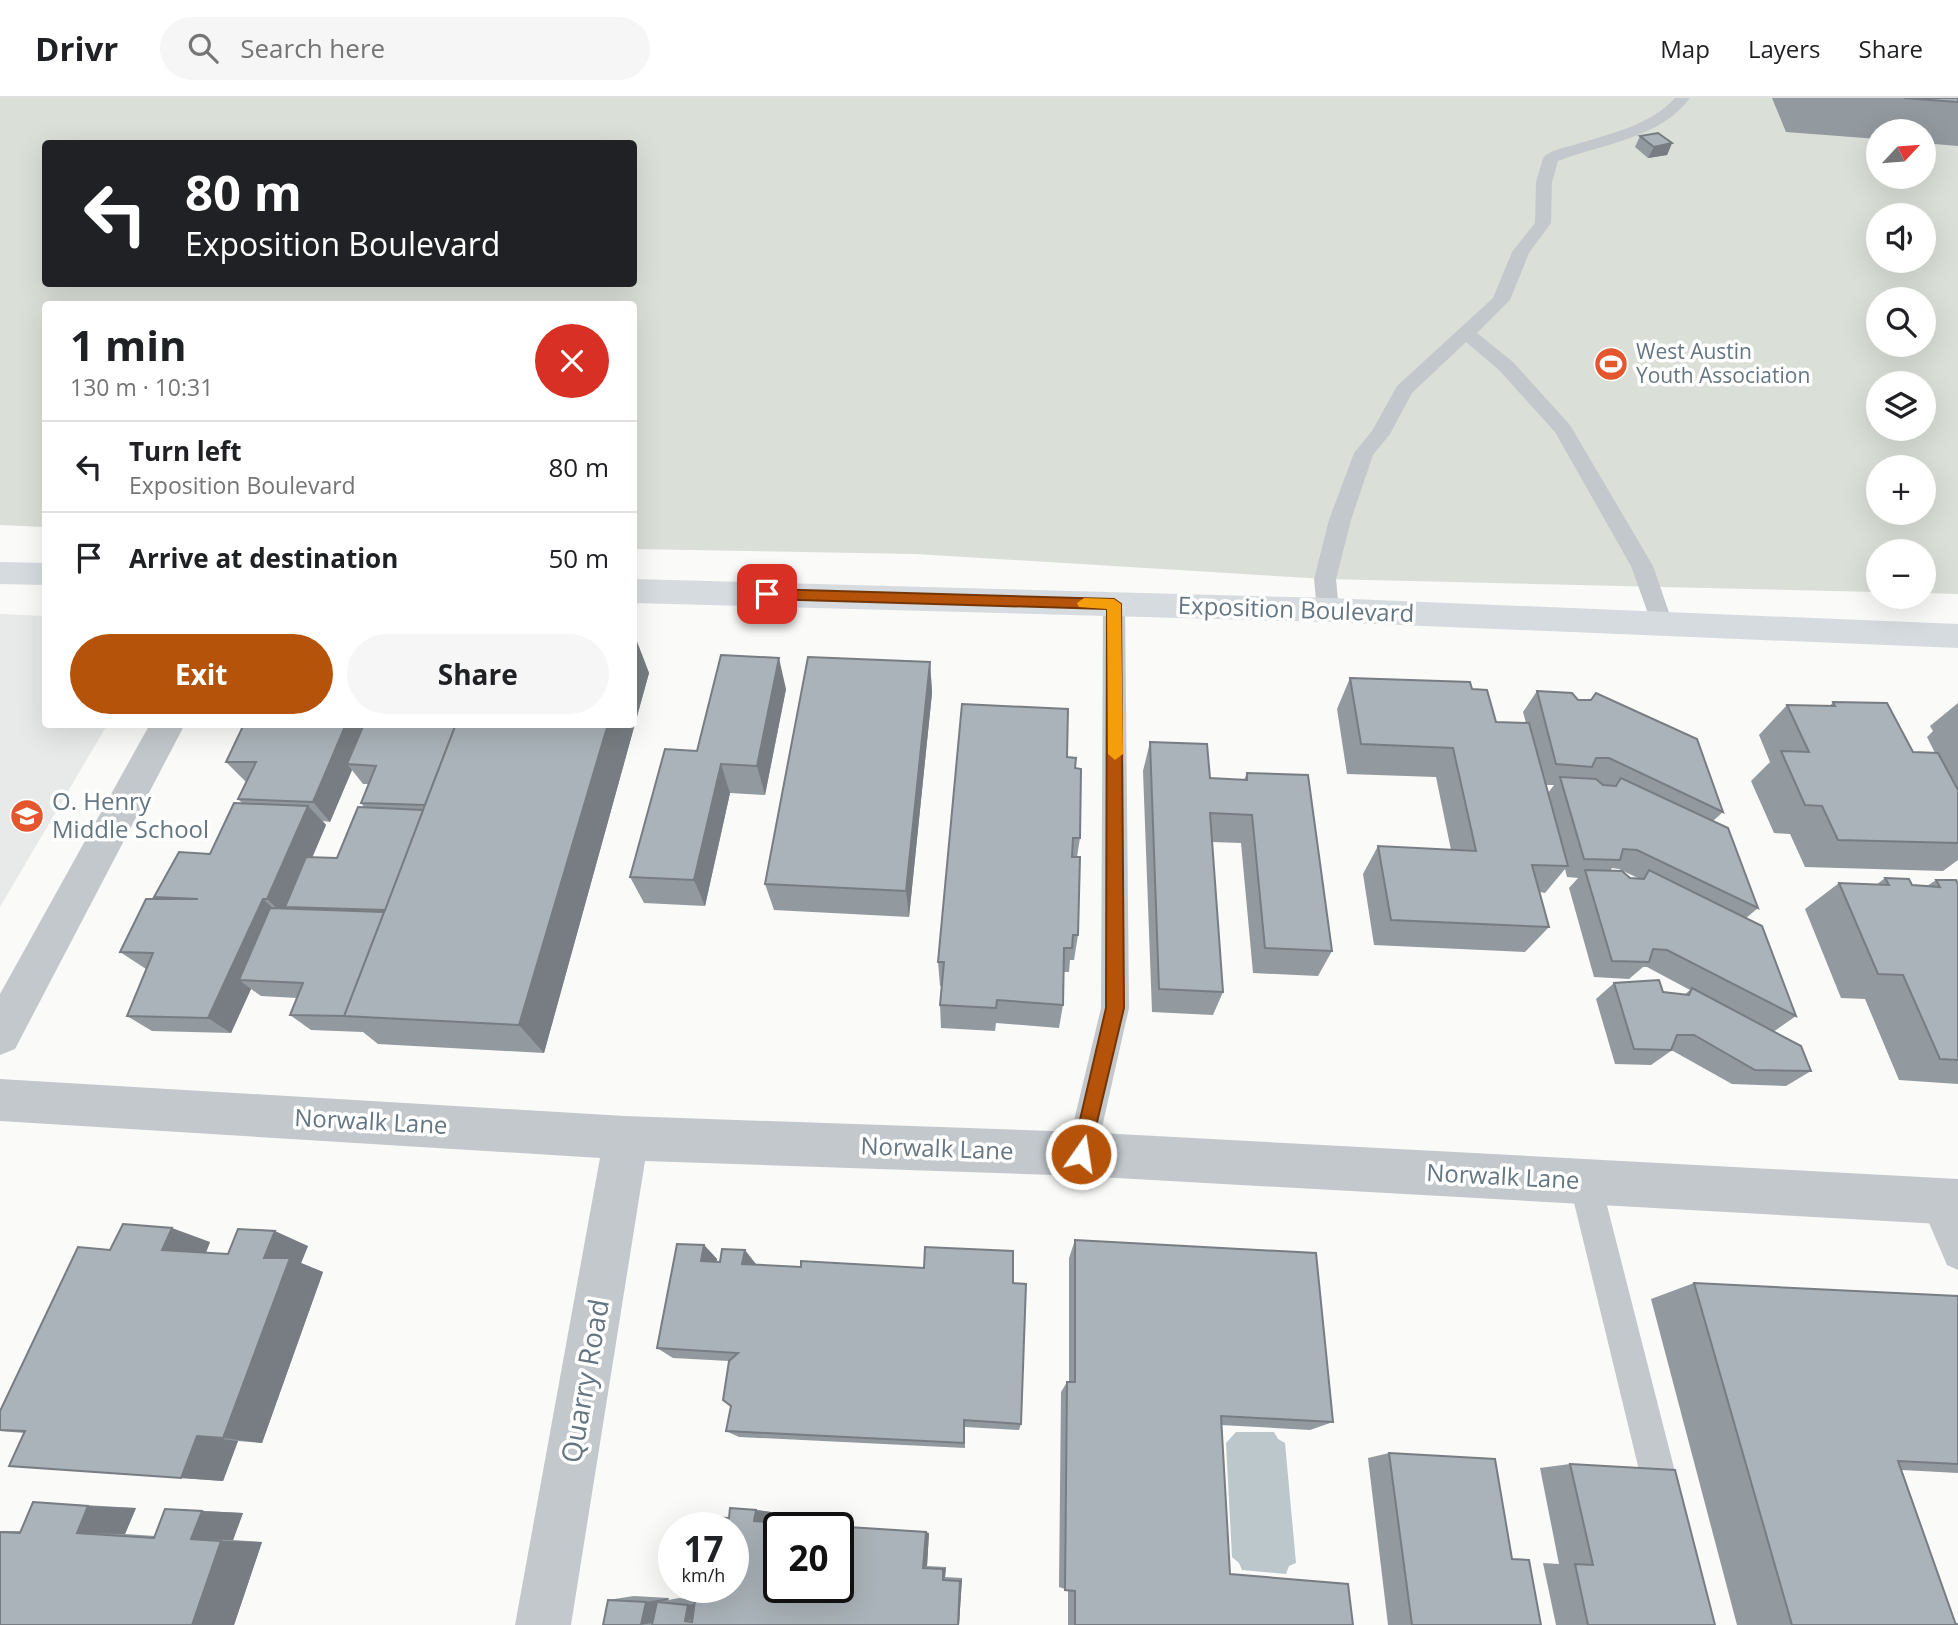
<!DOCTYPE html>
<html lang="en">
<head>
<meta charset="utf-8">
<style>
	:root { --surface:#fff; --page:#f6f6f6; --text:#202124; --muted:#757577; --line:#e0e0e0; --accent:#b45309 }
	body { margin:0; font-family:"Open Sans",sans-serif; background:var(--page); color:var(--text); height:100vh; display:flex; flex-direction:column; font-size:26px; white-space:nowrap }
	* { box-sizing:border-box; margin:0 }
	p { font-size:23px; color:var(--muted) }
	.icon { flex:none; width:38px; height:38px; fill:none; stroke:currentColor; stroke-width:2; stroke-linecap:round; stroke-linejoin:round }
	.map { position:relative; flex:1; overflow:hidden }
	.side { position:absolute; left:42px; top:203px; width:595px; height:427px; display:flex; flex-direction:column; background:var(--surface); border-radius:7px; box-shadow:0 7px 28px #0002 }
	.side>* { flex:none }
	.hud { position:absolute; left:42px; top:42px; width:595px; height:147px; border-radius:7px; box-shadow:0 7px 28px #0002; background:#202124; color:#fff; overflow:hidden }
	.needle { width:46px; rotate:64deg }
	.fabs { position:absolute; left:1866px; top:21px; display:grid; gap:14px }
	.fabs a { display:grid; place-items:center; width:70px; height:70px; border-radius:50%; background:var(--surface); box-shadow:0 7px 28px #0002; font-size:35px }
	.speed { position:absolute; left:658px; top:1414px; display:flex; gap:14px; font-size:35px; font-weight:700; text-align:center }
	.speed>* { display:grid; place-content:center; width:91px; height:91px; border-radius:50%; background:var(--surface); box-shadow:0 7px 28px #0002; line-height:1 }
	.speed small { font-size:18px; font-weight:400 }
	.speed .limit { border:4px solid #111; border-radius:10px; background:#fff; color:#111 }
	.pin { position:absolute; display:grid; place-items:center; width:60px; height:60px; color:#fff; margin:-30px; border-radius:14px; box-shadow:0 4px 10px #0006 }
	.me { position:absolute; width:77px; margin:-38px; rotate:13deg; stroke-linejoin:round; filter:drop-shadow(0 0 5px #0008) }
	.turn { display:flex; align-items:center; gap:24px; height:147px; padding:0 28px; font-size:32px }
	.turn .icon { width:91px; height:91px; stroke-width:2.5 }
	.turn b { display:block; font-size:49px; line-height:60px }
	.round { display:grid; place-items:center; flex:none; width:74px; height:74px; border-radius:37px; background:var(--page) }
	.overview { display:flex; align-items:center; justify-content:space-between; height:119px; padding:0 28px }
	h1 { font-size:42px; font-weight:700; line-height:52px }
	.action { display:flex; gap:14px; margin-top:auto; padding:14px 28px }
	.action a { flex:1; height:80px; border-radius:42px; background:var(--accent); color:#fff; font-size:28px; font-weight:700; line-height:80px; text-align:center }
	.action a+a { background:var(--page); color:var(--text) }
	ul { padding:0; list-style:none }
	li { display:flex; align-items:center; gap:21px; height:91px; padding:0 28px; border-top:2px solid var(--line) }
	li div { flex:1 }
	li b { display:block; font-size:26px }
	li em { font-style:normal }
	header { display:flex; align-items:center; gap:42px; box-sizing:border-box; height:98px; padding:0 35px; background:var(--surface); border-bottom:2px solid var(--line) }
	header strong { font-size:33px }
	nav { display:flex; gap:38px; margin-inline-start:auto; font-size:24px }
	.search { width:490px; height:63px; background:var(--page); display:flex; align-items:center; gap:18px; box-sizing:border-box; padding:0 24px; border-radius:38px; color:var(--muted); font-size:26px }
	.map>svg:first-child { display:block }
	.built { fill:#e8e9e9 }
	.green { fill:#dadfd7; fill-rule:evenodd }
	.water { fill:#bbc7cb }
	.lines { fill:none; stroke-linecap:round; stroke-linejoin:round }
	.lane { fill:#c3c8cc; fill-rule:evenodd }
	.street { fill:#c3c8cc; fill-rule:evenodd }
	.secondary { fill:#d6dbdf; fill-rule:evenodd }
	.wall { fill:#929a9f; fill-rule:evenodd }
	.shaded-wall { fill:#777d82 }
	.building { fill:#aab3b9; stroke:#777d82; stroke-width:2; fill-rule:evenodd }
	.route { fill:#b45309; stroke:#753606; stroke-width:2 }
	.slow { fill:#f59e0b }
	.labels { text-anchor:middle; stroke-width:7; stroke-linejoin:round; paint-order:stroke }
	.far-poi-label { font-size:21px; fill:#657683; stroke:#fff; text-anchor:start }
	.street-label { font-size:24px; fill:#657683; stroke:#fff }
	.poi-label { font-size:24px; fill:#657683; stroke:#fff; text-anchor:start }
	.near-street-label { font-size:28px; fill:#657683; stroke:#fff }
</style>
</head>
<body>
<header>
<strong>Drivr</strong>
<div class="search"><svg class="icon" aria-label="search" viewBox="0 0 24 24"><circle cx="10" cy="10" r="6"/><path d="M15 15l6 6"/></svg>Search here</div>
<nav><a>Map</a><a>Layers</a><a>Share</a></nav>
</header>
<div class="map">
<svg width="1958" height="1527" viewBox="0 0 1958 1527">
	<rect width="100%" height="100%" fill="#fafaf8"/>
	<!-- built -->
	<polygon class="built" points="0,516 45,518 46,626 107,627 0,809"/>
	<!-- green -->
	<path class="green" d="M0,0H1958V496L1923,495V453H1878V494L1325,481L916,456L634,451V206H46L45,429L0,427ZM1878,33H1923V79H1878ZM46,46H634V186H46ZM1878,117H1923V163H1878ZM1878,201H1923V247H1878ZM1878,285H1923V331H1878ZM1878,369H1923V415H1878Z"/>
	<!-- water -->
	<polygon class="water" points="1236,1334 1274,1334 1278,1341 1285,1345 1296,1465 1289,1468 1286,1476 1242,1472 1239,1465 1232,1459 1226,1345"/>
	<g class="lines">
		<!-- lane -->
		<g class="lane">
			<path d="M1675,0H1690C1661,40 1602,46 1558,63L1552,84L1551,125L1529,155L1510,202L1477,235L1513,264L1570,327L1653,468L1673,526L1670,532L1662,534L1654,532L1631,468L1555,334L1499,272L1466,244L1412,295L1390,336L1373,357L1351,422L1336,481L1339,512L1336,518L1328,520L1320,518L1317,512L1314,481L1329,422L1354,355L1372,333L1397,288L1493,200L1512,154L1535,125L1536,84L1543,60C1550,52 1563,50 1574,47C1608,36 1650,28 1675,0Z"/>
			<polygon points="1114,498 1122,500 1125,506 1129,910 1096,1056 1092,1067 1081,1071 1070,1067 1066,1056 1101,910 1103,506 1106,500"/>
			<polygon points="1585,1068 1596,1073 1601,1084 1683,1405 1678,1418 1665,1423 1652,1418 1647,1405 1569,1084 1574,1073"/>
			<polygon points="1936,1088 1947,1093 1958,1118 1958,1172 1947,1167 1920,1104 1925,1093"/>
		</g>
		<!-- street -->
		<g class="street">
			<polygon points="150,626 185,626 15,951 0,957 0,896"/>
			<polygon points="0,981 625,1018 1081,1034 1958,1081 1958,1127 1081,1078 645,1063 571,1527 515,1527 600,1060 0,1023"/>
		</g>
		<!-- secondary -->
		<g class="secondary">
			<polygon points="0,464 46,465 46,487 0,486"/>
			<polygon points="634,481 1328,500 1958,526 1958,550 1328,524 634,505"/>
		</g>
	</g>
	<!-- wall -->
	<g class="wall">
		<polygon points="1772,0 1958,0 1958,48 1923,45 1923,33 1878,33 1878,41 1786,34"/>
		<polygon points="1640,38 1672,45 1667,57 1648,60 1635,49"/>
		<polygon points="1883,79 1922,79 1919,84 1884,80"/>
		<path d="M634,536L649,575L544,955L378,946L363,934L311,932L290,917L297,900L261,898L251,891L231,935L152,933L127,918L146,871L120,854L157,801L154,799L210,756L242,705L238,701L246,684L226,664L634,626ZM352,672L363,686H369L361,705L364,709L337,760H312L326,727L323,723L330,724Z"/>
		<polygon points="930,564 932,595 909,819 774,812 765,786"/>
		<path d="M1350,580L1472,591L1496,624L1526,625L1523,614L1537,593L1578,602L1723,714L1713,723L1758,810L1746,820L1796,918L1773,934L1811,973L1786,988L1732,986L1673,953H1671L1651,967L1615,966L1596,901L1614,885L1684,897L1690,892L1647,869H1643L1629,881L1594,879L1569,790L1578,780L1567,779L1565,771L1545,795L1540,794L1549,829L1525,854L1374,847L1363,776L1378,748L1451,752L1436,679L1347,676L1337,611ZM1546,687H1554L1548,695ZM1612,770L1619,771L1640,781L1630,780L1610,773Z"/>
		<polygon points="786,591 765,697 730,695 705,808 644,805 630,779 697,653"/>
		<polygon points="1833,604 1913,654 1935,655 1927,639 1933,633 1930,628 1958,605 1958,762 1943,773 1805,769 1790,736 1774,735 1751,683 1770,664 1759,637 1787,607 1830,608"/>
		<polygon points="1150,644 1210,680 1244,682 1247,675 1332,853 1318,878 1253,875 1241,745 1212,744 1223,894 1213,917 1152,914 1143,673"/>
		<polygon points="1067,659 1075,670 1080,740 1077,759 1078,837 1074,862 1070,862 1069,874 1064,874 1063,907 1059,930 996,925 995,933 941,930 940,907 942,888 940,888 938,864"/>
		<polygon points="1885,780 1912,787 1927,788 1936,782 1958,786 1958,986 1899,982 1865,901 1841,900 1805,811 1839,785 1876,787"/>
		<polygon points="1075,1142 1333,1324 1310,1332 1221,1327 1230,1476 1348,1486 1353,1527 1068,1527 1068,1492 1059,1489 1061,1294 1067,1284 1069,1284 1069,1160"/>
		<polygon points="210,1144 206,1155 228,1156 308,1148 301,1165 323,1174 262,1345 238,1343 223,1383 9,1368 24,1335 0,1333 0,1313 110,1152"/>
		<polygon points="704,1147 717,1161 716,1164 1013,1185 1021,1326 1019,1332 965,1329 965,1350 739,1339 726,1333 731,1308 729,1263 673,1260 657,1250"/>
		<polygon points="1694,1185 1958,1198 1958,1375 1902,1372 1955,1525 1958,1525 1958,1527 1737,1527 1651,1201"/>
		<polygon points="1389,1355 1512,1461 1541,1527 1388,1527 1368,1360"/>
		<polygon points="1570,1366 1715,1527 1556,1527 1543,1465 1559,1466 1540,1370"/>
		<polygon points="33,1404 136,1410 125,1436 155,1438 165,1411 243,1415 233,1442 262,1444 234,1527 0,1433 21,1433"/>
		<polygon points="756,1412 771,1414 769,1424 929,1435 927,1468 946,1469 945,1479 962,1480 959,1527 603,1527 608,1502 634,1498 669,1500 668,1502 679,1500 695,1502 729,1420"/>
	</g>
	<!-- shaded-wall -->
	<g class="shaded-wall">
		<polygon points="1672,45 1667,57 1648,60 1654,49"/>
		<polygon points="634,536 649,575 544,955 519,927 608,626 634,626"/>
		<polygon points="779,560 786,591 765,697 757,668"/>
		<polygon points="930,564 932,595 909,819 906,793"/>
		<polygon points="346,626 366,626 347,666 352,672 330,724 313,704"/>
		<polygon points="721,666 730,695 705,808 694,782"/>
		<polygon points="308,708 326,727 291,809 285,809 289,812 286,819 267,801"/>
		<polygon points="263,801 283,819 239,882 251,891 231,935 208,920"/>
		<polygon points="172,1130 210,1144 201,1166 162,1152"/>
		<polygon points="275,1133 308,1148 301,1165 323,1174 262,1345 223,1340 264,1160"/>
		<polygon points="704,1147 717,1161 714,1176 701,1163"/>
		<polygon points="745,1152 756,1166 742,1166"/>
		<polygon points="197,1338 238,1343 223,1383 181,1380"/>
		<polygon points="88,1408 136,1410 125,1436 77,1435"/>
		<polygon points="756,1412 771,1414 769,1425 754,1423"/>
		<polygon points="202,1413 243,1415 233,1442 191,1441"/>
		<polygon points="926,1434 929,1435 927,1468 923,1470"/>
		<polygon points="221,1443 262,1444 234,1527 192,1527"/>
		<polygon points="946,1469 945,1479 943,1482 943,1471"/>
		<polygon points="962,1480 959,1527 958,1527 960,1483"/>
		<polygon points="669,1500 668,1502 657,1504 665,1522 641,1527 646,1504"/>
		<polygon points="708,1503 706,1518 685,1523 688,1507"/>
	</g>
	<!-- building -->
	<g class="building">
		<polygon points="1904,0 1958,0 1958,4"/>
		<polygon points="1658,35 1672,45 1654,49 1640,38"/>
		<polygon points="721,557 779,560 757,668 721,666 694,782 630,779 665,651 697,653"/>
		<polygon points="808,559 930,564 906,793 765,786"/>
		<polygon points="1350,580 1470,584 1472,591 1487,592 1496,624 1529,625 1568,768 1532,767 1549,829 1391,822 1378,748 1476,753 1453,650 1361,646"/>
		<polygon points="1537,593 1572,595 1578,602 1591,602 1596,595 1697,641 1723,714 1609,660 1596,660 1592,669 1556,666"/>
		<polygon points="1833,604 1887,605 1913,654 1938,655 1958,692 1958,745 1838,742 1822,708 1805,707 1781,653 1809,654 1787,607 1835,608"/>
		<polygon points="962,606 1068,611 1067,659 1076,660 1075,670 1081,671 1080,740 1073,740 1072,759 1080,759 1078,837 1073,837 1072,850 1064,850 1063,907 997,902 996,910 940,907 944,864 938,864"/>
		<polygon points="244,626 346,626 313,704 238,701 256,664 226,664"/>
		<polygon points="364,626 456,626 425,707 361,705 376,668 347,666"/>
		<polygon points="456,626 608,626 519,927 344,918"/>
		<polygon points="1150,644 1207,646 1210,680 1247,682 1247,675 1308,677 1332,853 1265,850 1252,717 1210,715 1223,894 1159,891"/>
		<polygon points="1560,679 1596,681 1603,687 1616,688 1621,680 1728,730 1758,810 1637,752 1623,751 1620,762 1584,761"/>
		<polygon points="234,705 308,708 267,801 263,801 208,920 127,918 153,855 120,854 146,801 198,801 154,799 179,754 210,756"/>
		<polygon points="358,709 423,712 385,812 285,809 306,759 337,760"/>
		<polygon points="1585,772 1622,773 1630,780 1644,781 1649,772 1762,828 1796,918 1667,852 1653,851 1649,864 1612,863"/>
		<polygon points="1885,780 1909,781 1912,787 1940,789 1936,782 1956,782 1958,786 1958,962 1940,961 1903,877 1878,876 1839,785 1889,787"/>
		<polygon points="270,810 384,814 344,918 290,917 303,885 239,882"/>
		<polygon points="1659,882 1663,894 1689,897 1692,890 1801,948 1811,973 1755,972 1694,937 1677,937 1671,952 1634,951 1614,885"/>
		<polygon points="123,1126 172,1130 162,1152 228,1156 238,1131 275,1133 264,1160 290,1160 223,1340 197,1338 181,1380 9,1368 25,1333 0,1332 0,1313 78,1149 110,1152"/>
		<polygon points="1075,1142 1316,1155 1333,1324 1221,1318 1230,1476 1348,1486 1353,1527 1075,1527 1075,1493 1065,1492 1067,1284 1075,1284"/>
		<polygon points="677,1146 704,1147 701,1163 720,1164 722,1151 745,1152 742,1166 801,1169 801,1163 924,1170 925,1149 1013,1153 1013,1185 1026,1186 1021,1326 964,1322 964,1345 726,1333 731,1308 723,1302 729,1263 738,1255 657,1250"/>
		<polygon points="1694,1185 1958,1198 1958,1366 1898,1363 1956,1527 1958,1527 1792,1527"/>
		<polygon points="1389,1355 1495,1361 1512,1461 1529,1462 1541,1527 1412,1527"/>
		<polygon points="1570,1366 1675,1372 1715,1527 1588,1527 1575,1466 1593,1467"/>
		<polygon points="33,1404 88,1408 77,1435 154,1440 165,1411 202,1413 191,1441 221,1443 192,1527 0,1527 0,1434 20,1435"/>
		<path d="M730,1410L756,1412L754,1423L926,1434L923,1470L943,1471V1482L960,1483L958,1527H652L657,1504L688,1507L685,1523L692,1524L697,1489H733V1430H707L709,1419L729,1420ZM779,1430H838V1489H779Z"/>
		<polygon points="608,1502 646,1504 641,1527 603,1527"/>
	</g>
	<!-- route -->
	<polygon class="route" points="767,491 1114,501 1121,506 1124,910 1088,1062 1081,1065 1074,1062 1072,1056 1106,910 1107,511 767,501 760,496"/>
	<!-- slow -->
	<polygon class="slow" points="1084,500 1114,501 1121,506 1123,656 1115,662 1108,656 1107,511 1079,509 1077,505"/>
	<!-- icons -->
	<defs>
		<g id="stadium-disc" transform="scale(1.75)"><circle r="9.5" fill="#e4572e" stroke="#fff"/><path d="M0-5a6.5 5 0 1 0 0 10a6.5 5 0 1 0 0-10ZM-3.5-1.8h7v3.6h-7Z" fill="#fff"/></g>
		<g id="school-disc" transform="scale(1.75)"><circle r="9.5" fill="#e4572e" stroke="#fff"/><path d="M0-5L7-2L0 1L-7-2ZM-4 1L0 2.5L4 1V4Q0 6-4 4Z" fill="#fff"/></g>
	</defs>
	<g fill-rule="evenodd">
		<use href="#stadium-disc" x="1611" y="266"/>
		<use href="#school-disc" x="27" y="718"/>
	</g>
	<g class="labels">
		<!-- far-poi labels -->
		<g class="far-poi-label">
			<text x="1636" y="261">West Austin<tspan x="1636" dy="24">Youth Association</tspan></text>
		</g>
		<!-- street labels -->
		<g class="street-label">
			<text transform="translate(1296 512) rotate(2)" y="8">Exposition Boulevard</text>
			<text transform="translate(371 1024) rotate(3)" y="8">Norwalk Lane</text>
			<text transform="translate(937 1051) rotate(2)" y="8">Norwalk Lane</text>
			<text transform="translate(1503 1079) rotate(3)" y="8">Norwalk Lane</text>
		</g>
		<!-- poi labels -->
		<g class="poi-label">
			<text x="52" y="712">O. Henry<tspan x="52" dy="28">Middle School</tspan></text>
		</g>
		<!-- near-street labels -->
		<g class="near-street-label">
			<text transform="translate(585 1283) rotate(-80)" y="10">Quarry Road</text>
		</g>
	</g>
</svg>
<div class="fabs">
<a><svg class="needle" viewBox="-14 -14 28 28"><path d="M0-13l5 13h-10z" fill="#e53935"/><path d="M0 13l5-13h-10z" fill="#757577"/></svg></a>
<a><svg class="icon" aria-label="sound" viewBox="0 0 24 24"><path d="M4 9h4l5-4v14l-5-4H4zM17 9q2 3 0 6"/></svg></a>
<a><svg class="icon" aria-label="search" viewBox="0 0 24 24"><circle cx="10" cy="10" r="6"/><path d="M15 15l6 6"/></svg></a>
<a><svg class="icon" aria-label="layers" viewBox="0 0 24 24"><path d="M12 4l9 5-9 5-9-5zM3 14l9 5 9-5"/></svg></a>
<a>+</a>
<a>−</a>
</div>
<div class="speed"><div>17<small>km/h</small></div><div class="limit">20</div></div>
<div class="pin" style="left:767px;top:496px;background:#d93025"><svg class="icon" aria-label="arrive" viewBox="0 0 24 24"><path d="M6 21V4h12l-3 4 3 4H6"/></svg></div>
<svg class="me" style="left:1081px;top:1056px" viewBox="-20 -20 40 40"><circle r="17" fill="#b45309" stroke="#fff" stroke-width="3"/><path d="M0-11L8 9 0 5-8 9z" fill="#fff"/></svg>
<div class="hud">
<div class="turn"><svg class="icon" aria-label="left" viewBox="0 0 24 24"><path d="M17 20v-9H6M10 6l-5 5 5 5"/></svg><div><b>80 m</b>Exposition Boulevard</div></div>
</div>
<section class="side">
<div class="overview"><div><h1>1 min</h1><p>130 m · 10:31</p></div><a class="round" style="background:#d93025;color:#fff"><svg class="icon" aria-label="close" viewBox="0 0 24 24"><path d="M6 6l12 12M18 6L6 18"/></svg></a></div>
<ul>
<li><svg class="icon" aria-label="left" viewBox="0 0 24 24"><path d="M17 20v-9H6M10 6l-5 5 5 5"/></svg><div><b>Turn left</b><p>Exposition Boulevard</p></div><em>80 m</em></li>
<li><svg class="icon" aria-label="arrive" viewBox="0 0 24 24"><path d="M6 21V4h12l-3 4 3 4H6"/></svg><div><b>Arrive at destination</b></div><em>50 m</em></li>
</ul>
<div class="action"><a>Exit</a><a>Share</a></div>
</section>
</div>
</body>
</html>
